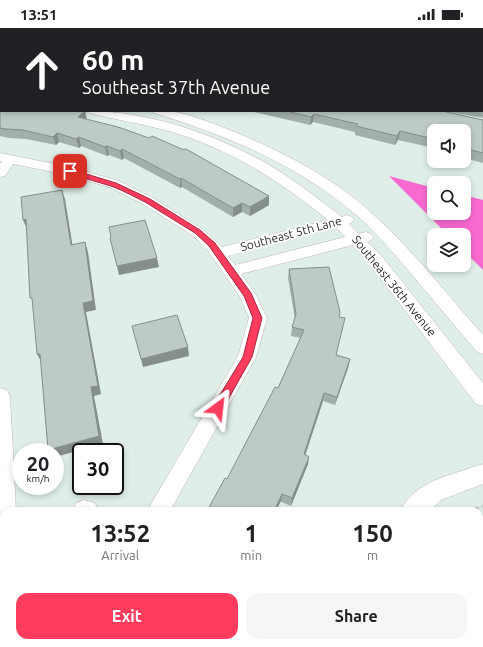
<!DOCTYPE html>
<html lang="en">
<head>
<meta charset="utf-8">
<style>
	:root { --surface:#fff; --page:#f6f6f6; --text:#202124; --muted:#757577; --accent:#ff3c5e }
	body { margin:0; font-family:Ubuntu,sans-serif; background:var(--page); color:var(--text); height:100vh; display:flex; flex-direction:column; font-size:15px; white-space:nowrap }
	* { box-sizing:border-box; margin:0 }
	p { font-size:13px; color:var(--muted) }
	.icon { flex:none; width:22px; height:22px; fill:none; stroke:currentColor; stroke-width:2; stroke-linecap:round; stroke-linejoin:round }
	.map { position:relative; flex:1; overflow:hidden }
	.drawer { position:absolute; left:0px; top:479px; width:483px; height:140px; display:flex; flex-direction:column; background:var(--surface); border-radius:12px 12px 0 0; box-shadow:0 2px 6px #0003 }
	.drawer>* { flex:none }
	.guide { position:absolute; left:0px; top:0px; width:483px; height:84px; box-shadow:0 2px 6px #0003; background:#202124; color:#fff; overflow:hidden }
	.fabs { position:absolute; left:427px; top:96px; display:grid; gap:8px }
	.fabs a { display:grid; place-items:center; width:44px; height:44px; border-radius:8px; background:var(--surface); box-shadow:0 2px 6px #0003; font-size:20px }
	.speed { position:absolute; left:12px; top:415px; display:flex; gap:8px; font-size:20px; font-weight:700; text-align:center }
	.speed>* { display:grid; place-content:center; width:52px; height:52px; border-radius:50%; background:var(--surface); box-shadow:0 2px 6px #0003; line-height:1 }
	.speed small { font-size:10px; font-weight:400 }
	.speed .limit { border:2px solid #111; border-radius:6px; background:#fff; color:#111 }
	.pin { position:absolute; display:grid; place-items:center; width:34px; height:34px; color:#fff; margin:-17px; border-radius:8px; box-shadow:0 2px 6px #0006 }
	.me { position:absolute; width:44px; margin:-22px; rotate:30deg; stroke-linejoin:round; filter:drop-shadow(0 0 3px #0008) }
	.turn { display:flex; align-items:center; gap:14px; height:84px; padding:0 16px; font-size:18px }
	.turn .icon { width:52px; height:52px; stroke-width:2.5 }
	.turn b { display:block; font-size:28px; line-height:34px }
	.eta { display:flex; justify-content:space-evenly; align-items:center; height:68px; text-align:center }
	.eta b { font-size:24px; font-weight:700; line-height:28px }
	.primary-button { display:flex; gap:8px; margin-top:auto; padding:8px 16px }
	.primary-button a { flex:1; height:46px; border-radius:12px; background:var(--accent); color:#fff; font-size:16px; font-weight:700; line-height:46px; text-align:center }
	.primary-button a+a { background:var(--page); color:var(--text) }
	.status { display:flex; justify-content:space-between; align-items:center; height:28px; padding:0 20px; background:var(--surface); direction:ltr }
	.status svg { height:11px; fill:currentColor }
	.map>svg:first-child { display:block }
	.water { fill:#f96ad1 }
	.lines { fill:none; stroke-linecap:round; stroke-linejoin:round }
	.street-casing { stroke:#c1b3b5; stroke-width:1 }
	.path { stroke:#cdcdcd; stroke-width:3.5; stroke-dasharray:4 2.5; stroke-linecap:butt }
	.street { fill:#fff; fill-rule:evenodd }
	.wall { fill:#a3afa9 }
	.shaded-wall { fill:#858e8a }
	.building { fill:#becbc5; stroke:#858e8a }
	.route { fill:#ff3c5e; stroke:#a6273d }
	.labels { text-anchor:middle; stroke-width:3.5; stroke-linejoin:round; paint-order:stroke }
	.street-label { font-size:12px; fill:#2d2d2d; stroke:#fff }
</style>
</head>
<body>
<div class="status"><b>13:51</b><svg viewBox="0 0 49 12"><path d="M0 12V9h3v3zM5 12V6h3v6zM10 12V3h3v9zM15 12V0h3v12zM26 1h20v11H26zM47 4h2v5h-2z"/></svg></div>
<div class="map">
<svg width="483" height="619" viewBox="0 0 483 619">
	<rect width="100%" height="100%" fill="#dfefe8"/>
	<!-- water -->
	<g class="water">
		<polygon points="389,148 434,160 434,185 464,185 464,167 483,172 483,242 464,223 464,207 448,207"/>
		<polygon points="483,514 483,571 479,566 479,518"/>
	</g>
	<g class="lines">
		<!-- street casing -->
		<g class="street-casing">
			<g id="street">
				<rect x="0" y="49" width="1" height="6"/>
				<rect x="0" y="62" width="1" height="6"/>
				<path d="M87,83C148,83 211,105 264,134C291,149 317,170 342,189L347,187L352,189L354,192L349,196L359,206L366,204L371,206L374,209L371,212L367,214L380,226L483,355V378L476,376L368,234L353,217L241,246L256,267L267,290L256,329L170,483H147L238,328L249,290L240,269L207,221L192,207L143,176L109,159L68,147L13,136L5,148L0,149V136L2,133H0V125L70,139L119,153L153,170L202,201L222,219L328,192C281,154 230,121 172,104C145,96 117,92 89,85ZM336,199L345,209L235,237L228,228Z"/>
				<path d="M152,83C158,83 165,82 170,83C191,86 217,97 237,105C282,124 328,147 365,179C409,217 445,264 483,307V326L477,324C454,297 431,269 408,242C391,222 374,202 354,185C296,136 226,107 154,85Z"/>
				<polygon points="0,360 7,362 10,368 16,483 4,483 4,494 0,492"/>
				<path d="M483,436V456L441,472L429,483H401C413,453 455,446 483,436Z"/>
				<polygon points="84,472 95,475 98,483 73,483 76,475"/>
				<polygon points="4,604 4,615 23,615 23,619 0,619 0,607"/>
				<polygon points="66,615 94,615 93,619 65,619"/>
				<polygon points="391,615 418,615 419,619 392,619"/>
			</g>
		</g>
		<!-- path -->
		<g class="path">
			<polyline points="469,483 483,478"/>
			<polyline points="446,615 449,619"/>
		</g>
		<!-- street -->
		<use href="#street" class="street"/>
	</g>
	<!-- wall -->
	<g class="wall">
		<polygon points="0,0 483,0 483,90 444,83 482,83 482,1 1,1 1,26 0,26"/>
		<polygon points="0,76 1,83 85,83 87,92 269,177 250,188 242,184 233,189 182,159 180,160 124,130 122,132 109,127 107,128 81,118 79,120 59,114 56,117 26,111 9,110 0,108"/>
		<polygon points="250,83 442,83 483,92 483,135 464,130 465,127 464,127 464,103 434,103 434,120 398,112 395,117 355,107 355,104 313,94 310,97"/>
		<polygon points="289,241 339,289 336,327 350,331 348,340 335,377 323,373 305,427 308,436 291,478 227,451 278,360 301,310 291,308 292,299 295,291 288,250"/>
	</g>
	<!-- shaded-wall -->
	<g class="shaded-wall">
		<polygon points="85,83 87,92 78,89"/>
		<polygon points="314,86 313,94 310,97 311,89"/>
		<polygon points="400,103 398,112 395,117 397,108"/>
		<polygon points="57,105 59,114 56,117 53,109"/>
		<polygon points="79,109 81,118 79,120 76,111"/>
		<polygon points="107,118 109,127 107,128 105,119"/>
		<polygon points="122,121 124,130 122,132 120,123"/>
		<polygon points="181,150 182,159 180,160 180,151"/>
		<polygon points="62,162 65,171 74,226 71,217"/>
		<polygon points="269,168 269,177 250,188 250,179"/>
		<polygon points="242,175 242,184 233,189 233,180"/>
		<polygon points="26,191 27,201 23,192"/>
		<polygon points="85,214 88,224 96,282 86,284 101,366 94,368 103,416 55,429 55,424 49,424 48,422 91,359 83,275"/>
		<polygon points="157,230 159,239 119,247 117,238"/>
		<polygon points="188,319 189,328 143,339 141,331"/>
		<polygon points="37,326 40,326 42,335"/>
		<polygon points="350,331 348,340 335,377 337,369"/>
		<polygon points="324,365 323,373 303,434 304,426"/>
		<polygon points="309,429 308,436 291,478 292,470"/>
		<polygon points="282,466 281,473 276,483 274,483"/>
		<polygon points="214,615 217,615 215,619 212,619"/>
	</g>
	<!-- building -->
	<g class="building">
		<polygon points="0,0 483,0 483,81 482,81 482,1 1,1 1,19 0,19"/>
		<polygon points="0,76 1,76 1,83 85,83 78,89 118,99 149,110 152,108 184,122 186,121 269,168 250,179 242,175 233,180 181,150 180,151 122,121 120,123 107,118 105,119 79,109 76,111 57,105 53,109 23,102 6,101 0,100"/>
		<polygon points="287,83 442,83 483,92 483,125 467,121 468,118 464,117 464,103 434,103 434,111 400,103 397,108 356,98 358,96 314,86 311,89"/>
		<polygon points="62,162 71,217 85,214 93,273 83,275 98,358 91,359 99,408 48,422 40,326 37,326 32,270 30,270 26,191 23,192 21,169"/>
		<polygon points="145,192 157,230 117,238 110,210 111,209 109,199"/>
		<polygon points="329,239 340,284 339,289 345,290 336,327 350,331 337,369 324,365 304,426 309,429 292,470 282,466 274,483 207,483 225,450 227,451 275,359 278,360 304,302 292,299 296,286 289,241"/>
		<polygon points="177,287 188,319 141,331 132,298"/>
		<polygon points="137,615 214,615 212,619 135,619"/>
	</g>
	<!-- route -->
	<polygon class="route" points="70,141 116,155 150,171 200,202 215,215 251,265 262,290 252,329 221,384 218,385 214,384 212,380 243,329 253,290 244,268 209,218 195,205 145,174 123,163 111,158 67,145 67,142"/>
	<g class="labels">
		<!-- street labels -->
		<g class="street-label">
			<text transform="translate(291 206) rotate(-15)" y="4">Southeast 5th Lane</text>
			<text transform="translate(394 258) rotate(51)" y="4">Southeast 36th Avenue</text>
		</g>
	</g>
</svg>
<div class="fabs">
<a><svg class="icon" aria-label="sound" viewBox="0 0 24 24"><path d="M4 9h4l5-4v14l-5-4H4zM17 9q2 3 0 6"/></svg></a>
<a><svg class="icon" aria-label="search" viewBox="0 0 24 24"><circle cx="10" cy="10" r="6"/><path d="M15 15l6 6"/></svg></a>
<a><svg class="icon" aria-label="layers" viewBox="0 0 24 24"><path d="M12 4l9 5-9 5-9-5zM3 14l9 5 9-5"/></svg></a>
</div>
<div class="speed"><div>20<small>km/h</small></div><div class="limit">30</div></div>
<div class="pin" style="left:70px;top:143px;background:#d93025"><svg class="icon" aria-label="arrive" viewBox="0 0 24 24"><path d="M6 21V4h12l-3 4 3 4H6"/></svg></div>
<svg class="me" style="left:218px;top:380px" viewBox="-20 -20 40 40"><path d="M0-17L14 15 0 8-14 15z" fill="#ff3c5e" stroke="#fff" stroke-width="4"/></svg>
<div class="guide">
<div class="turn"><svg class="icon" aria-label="ahead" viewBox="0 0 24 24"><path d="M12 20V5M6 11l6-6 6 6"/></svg><div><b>60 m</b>Southeast 37th Avenue</div></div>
</div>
<section class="drawer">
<div class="eta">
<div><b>13:52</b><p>Arrival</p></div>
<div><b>1</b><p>min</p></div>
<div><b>150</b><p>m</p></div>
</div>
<div class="primary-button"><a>Exit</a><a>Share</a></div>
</section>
</div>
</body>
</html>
